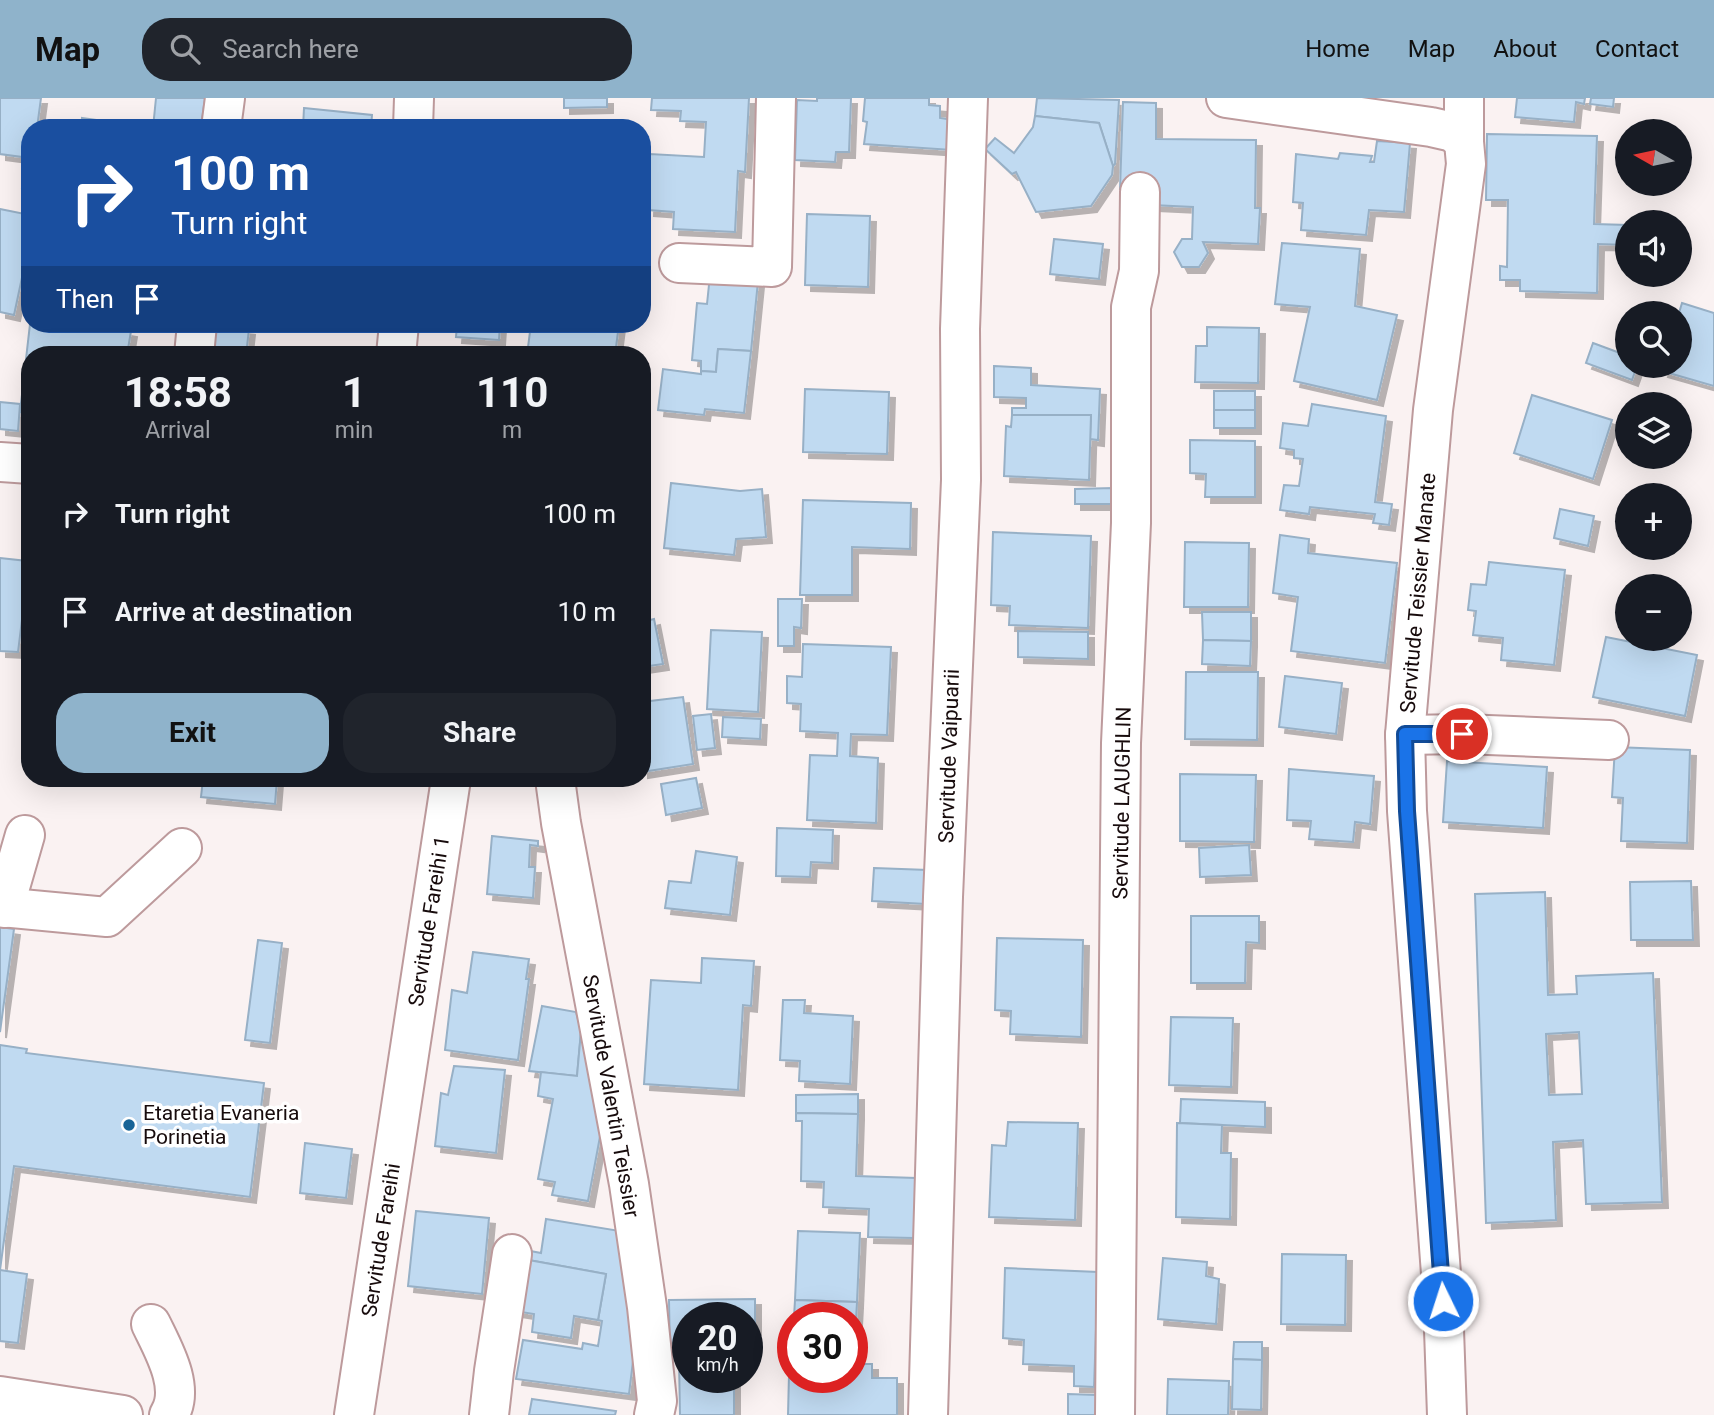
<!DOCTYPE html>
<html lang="en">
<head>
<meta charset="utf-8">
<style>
	:root { --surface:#171b24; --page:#20242c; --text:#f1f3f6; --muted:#9ea1a6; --accent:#8fb3cb }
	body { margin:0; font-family:Roboto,sans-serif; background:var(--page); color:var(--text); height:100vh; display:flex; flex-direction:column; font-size:26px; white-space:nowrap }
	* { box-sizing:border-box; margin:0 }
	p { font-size:23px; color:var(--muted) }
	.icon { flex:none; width:38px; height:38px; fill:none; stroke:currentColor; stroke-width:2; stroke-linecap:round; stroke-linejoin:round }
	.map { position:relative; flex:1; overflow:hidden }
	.details { position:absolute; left:21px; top:248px; width:630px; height:441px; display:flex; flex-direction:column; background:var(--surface); border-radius:28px; box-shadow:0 7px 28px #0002 }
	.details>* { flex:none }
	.guide { position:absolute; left:21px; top:21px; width:630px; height:214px; border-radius:28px; box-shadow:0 7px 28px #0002; background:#1a4fa0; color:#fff; overflow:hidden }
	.needle { width:46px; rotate:279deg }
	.buttons { position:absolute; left:1615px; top:21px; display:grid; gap:14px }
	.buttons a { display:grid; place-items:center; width:77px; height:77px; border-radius:50%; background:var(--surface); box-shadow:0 7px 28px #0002; font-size:35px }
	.speed { position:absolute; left:672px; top:1204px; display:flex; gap:14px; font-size:35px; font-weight:700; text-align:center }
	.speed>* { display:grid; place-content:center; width:91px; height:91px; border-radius:50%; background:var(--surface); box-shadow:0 7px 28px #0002; line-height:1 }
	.speed small { font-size:18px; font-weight:400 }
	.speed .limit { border:10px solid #d22; background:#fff; color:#111 }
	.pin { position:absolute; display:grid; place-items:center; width:60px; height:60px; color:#fff; margin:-30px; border:4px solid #fff; border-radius:50%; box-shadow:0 2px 7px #0007 }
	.me { position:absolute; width:77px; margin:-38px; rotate:356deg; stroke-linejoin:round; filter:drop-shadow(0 0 5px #0008) }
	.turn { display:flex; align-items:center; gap:24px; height:147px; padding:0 35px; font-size:32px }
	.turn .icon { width:91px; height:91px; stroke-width:2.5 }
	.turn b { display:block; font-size:49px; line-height:60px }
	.then { display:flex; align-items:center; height:66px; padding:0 35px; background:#0003; gap:14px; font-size:26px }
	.eta { display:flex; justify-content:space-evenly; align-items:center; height:119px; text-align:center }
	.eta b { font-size:42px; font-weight:700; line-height:49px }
	.action { display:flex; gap:14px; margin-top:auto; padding:14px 35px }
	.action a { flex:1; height:80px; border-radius:28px; background:var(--accent); color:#111; font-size:28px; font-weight:700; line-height:80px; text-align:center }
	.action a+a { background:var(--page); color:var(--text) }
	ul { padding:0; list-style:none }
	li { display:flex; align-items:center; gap:21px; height:98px; padding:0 35px }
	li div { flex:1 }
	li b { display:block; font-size:26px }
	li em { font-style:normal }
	header { display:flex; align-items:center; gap:42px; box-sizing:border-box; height:98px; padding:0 35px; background:var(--accent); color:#111 }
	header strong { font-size:33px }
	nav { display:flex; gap:38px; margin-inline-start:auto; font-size:24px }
	.search { width:490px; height:63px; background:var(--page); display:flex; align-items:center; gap:18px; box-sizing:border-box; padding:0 24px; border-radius:28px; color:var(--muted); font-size:26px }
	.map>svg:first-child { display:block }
	.building { fill:#c0daf1; stroke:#97b0c6; stroke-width:2; fill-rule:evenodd; filter:url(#shadow) }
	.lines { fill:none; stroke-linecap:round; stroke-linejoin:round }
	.minor-casing { stroke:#bd9a9c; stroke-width:42 }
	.minor { stroke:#fff; stroke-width:38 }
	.route-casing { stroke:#114b97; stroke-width:18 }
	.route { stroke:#1a73e8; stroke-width:12 }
	.poi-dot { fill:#186497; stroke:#fff; stroke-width:2.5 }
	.labels { text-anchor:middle; stroke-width:7; stroke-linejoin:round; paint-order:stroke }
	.street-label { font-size:21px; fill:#170b0c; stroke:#fff }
	.poi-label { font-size:21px; fill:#170b0c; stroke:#fff; text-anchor:start }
</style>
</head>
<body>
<header>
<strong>Map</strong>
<div class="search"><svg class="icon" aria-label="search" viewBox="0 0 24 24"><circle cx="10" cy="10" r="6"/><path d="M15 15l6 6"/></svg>Search here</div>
<nav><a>Home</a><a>Map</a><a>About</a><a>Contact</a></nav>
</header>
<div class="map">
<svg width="1714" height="1317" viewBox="0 0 1714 1317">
	<defs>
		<filter id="shadow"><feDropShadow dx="6" dy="6" stdDeviation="0" flood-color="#0004"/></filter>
	</defs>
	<rect width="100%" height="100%" fill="#faf2f2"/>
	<!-- building -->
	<g class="building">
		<polygon points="0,0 41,0 37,30 30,30 30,60 0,56"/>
		<polygon points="156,0 205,0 201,30 153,30"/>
		<polygon points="564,0 607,0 607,9 564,10"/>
		<polygon points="652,0 749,0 745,74 738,73 735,134 673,131 674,114 648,112 650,56 704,59 706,24 680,23 681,13 651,12"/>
		<polygon points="817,0 851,0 849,54 836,54 835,64 795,62 797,2 817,3"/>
		<polygon points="865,0 929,0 929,7 940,8 940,20 953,22 952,52 864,46 867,24 863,23"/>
		<polygon points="1037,0 1119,2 1115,66 1113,68 1099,25 1035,18"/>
		<polygon points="1517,0 1585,0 1584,6 1576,4 1574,24 1515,19"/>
		<polygon points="1591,0 1614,0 1613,9 1590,6"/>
		<polygon points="1123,4 1156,5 1156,41 1256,42 1255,110 1260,110 1258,146 1203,144 1208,155 1199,169 1182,169 1174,154 1182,141 1192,141 1193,109 1152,107 1151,91 1120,91"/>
		<polygon points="304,10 372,17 371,30 303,30"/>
		<polygon points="1035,18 1099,25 1113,68 1112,77 1091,108 1036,114 1016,74 1012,76 985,51 995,40 1014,55 1033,29"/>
		<polygon points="82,20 141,28 141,30 81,30"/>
		<polygon points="1487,36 1597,38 1594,126 1628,127 1628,147 1598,146 1597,195 1520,193 1520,182 1500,182 1500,168 1507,169 1508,102 1486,102"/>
		<polygon points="1377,43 1410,45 1404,114 1369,112 1366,137 1301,132 1303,105 1293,104 1296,56 1338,61 1340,55 1372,58 1370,64 1374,64"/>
		<polygon points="25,63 30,64 30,90 22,90"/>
		<polygon points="0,111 30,117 30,142 14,217 0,214"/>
		<polygon points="807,116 870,118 868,189 805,187"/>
		<polygon points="1054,141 1103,146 1099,181 1050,176"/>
		<polygon points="1282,145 1360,151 1355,208 1397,217 1377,302 1294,283 1310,209 1275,206"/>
		<polygon points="710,177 758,183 751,253 718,251 716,274 701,273 701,263 692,262 697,205 707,206"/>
		<polygon points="1682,205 1714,215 1714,288 1662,273 1664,268 1680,268 1679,215"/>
		<polygon points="30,226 89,226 131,233 127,257 30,257 30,315 20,314"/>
		<polygon points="443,226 500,226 499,242 456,239 457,227"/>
		<polygon points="531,226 619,226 615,257 527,257"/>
		<polygon points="210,227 249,231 246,257 207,257"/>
		<polygon points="1207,229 1259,230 1258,285 1195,284 1196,248 1207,248"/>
		<polygon points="1593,245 1628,258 1628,268 1637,268 1632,282 1586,265"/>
		<polygon points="718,251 751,253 744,315 705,311 704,317 658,312 663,271 701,276 701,273 716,274"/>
		<polygon points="994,268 1031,270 1031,287 1100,291 1098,342 1090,341 1091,317 1012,317 1012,310 1026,310 1026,300 994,299"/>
		<polygon points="805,291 889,294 887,356 803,354"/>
		<rect x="1214" y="293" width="41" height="19"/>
		<polygon points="1532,297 1612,322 1593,381 1514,355"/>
		<polygon points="0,304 20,306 18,333 0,331"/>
		<polygon points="1312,306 1386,318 1375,404 1392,406 1389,427 1373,425 1375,416 1310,409 1309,416 1280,412 1284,387 1299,388 1303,361 1294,360 1294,352 1280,350 1283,325 1308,328"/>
		<rect x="1214" y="312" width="41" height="18"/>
		<polygon points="1012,317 1091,317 1089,382 1004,378 1006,328 1011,329"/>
		<polygon points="1190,342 1255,343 1255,399 1205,399 1206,376 1190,375"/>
		<polygon points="671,385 740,393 762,391 766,439 736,441 734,457 664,450"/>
		<polygon points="1113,390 1114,406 1075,406 1075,391"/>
		<polygon points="803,402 911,405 910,451 852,449 852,497 800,497"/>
		<polygon points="1560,411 1594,418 1588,448 1554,440"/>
		<polygon points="993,434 1091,438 1088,530 1009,527 1010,508 991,507"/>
		<polygon points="1280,437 1309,441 1308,455 1397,465 1385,565 1291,553 1298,499 1273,495"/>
		<polygon points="1185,444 1249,445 1248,509 1184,509"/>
		<polygon points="0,460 27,463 26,489 18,554 0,553"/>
		<polygon points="1489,464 1565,472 1554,567 1501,562 1503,540 1473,537 1476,513 1468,512 1471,486 1486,487"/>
		<polygon points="778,501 802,501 801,530 794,529 794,548 778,548"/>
		<polygon points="1202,514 1251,514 1251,543 1203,542"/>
		<polygon points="654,521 663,566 642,569 642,524"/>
		<polygon points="711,532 762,534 758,614 707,611"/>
		<polygon points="1018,533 1088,534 1088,561 1018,559"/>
		<polygon points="1606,539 1697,557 1685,618 1593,599"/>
		<polygon points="1203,542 1251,543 1250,568 1202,566"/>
		<polygon points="803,546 891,549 887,637 851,636 850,658 878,660 876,725 807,722 810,657 837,658 838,635 800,633 801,606 787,605 787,578 802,579"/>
		<polygon points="1186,574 1258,574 1257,642 1185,641"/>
		<polygon points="1285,578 1342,585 1336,636 1279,629"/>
		<polygon points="683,599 693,666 642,674 642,604"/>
		<polygon points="711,616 715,650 697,652 693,618"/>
		<polygon points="723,619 761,621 760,641 722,639"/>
		<polygon points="1615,649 1690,652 1687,745 1621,743 1623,700 1612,699"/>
		<polygon points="1447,663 1547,669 1543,730 1443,724"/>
		<polygon points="1289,671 1374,678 1370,726 1355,724 1353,744 1309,741 1311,723 1287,722"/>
		<polygon points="1180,676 1256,677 1254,744 1180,743"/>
		<polygon points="696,680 702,710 666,717 661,686"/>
		<polygon points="203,681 277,681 275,706 201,699"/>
		<polygon points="777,730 833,732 832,765 811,764 810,779 776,778"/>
		<polygon points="492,738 538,743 538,748 530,747 529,769 535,769 533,800 487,796"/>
		<polygon points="1249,747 1251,777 1200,779 1199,750"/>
		<polygon points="696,753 737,759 730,817 665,810 669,783 691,785"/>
		<polygon points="874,770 928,772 926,806 872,803"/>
		<polygon points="1691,783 1693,842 1631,842 1630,784"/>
		<path d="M1545,794L1548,897L1577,896L1576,878L1653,875L1662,1104L1586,1106L1583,1042L1553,1044L1556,1122L1486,1125L1475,796ZM1579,934L1582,996L1549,997L1546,936Z"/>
		<polygon points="1191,818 1259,818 1259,845 1246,844 1245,885 1191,885"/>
		<polygon points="0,829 14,831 0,934"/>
		<polygon points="997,840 1083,842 1081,939 1010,936 1011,913 995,912"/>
		<polygon points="258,842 282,845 270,945 245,942"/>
		<polygon points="473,854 529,861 526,881 529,881 518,962 445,952 452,892 467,895"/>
		<polygon points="702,860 754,863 751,908 743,907 738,992 644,986 651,882 701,885"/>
		<polygon points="783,902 805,902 804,915 853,918 850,986 799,983 800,963 780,962"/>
		<polygon points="542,908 576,914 581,933 577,978 529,973"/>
		<polygon points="1171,919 1233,920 1231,989 1169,987"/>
		<polygon points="581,933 604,1017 588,1103 552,1097 555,1084 538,1081 553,1001 538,998 541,974 577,978"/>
		<polygon points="0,947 27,951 26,955 264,985 250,1099 14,1068 0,1172"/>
		<polygon points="454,968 505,972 496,1055 435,1048 441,995 448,997"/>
		<polygon points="858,996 858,1016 796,1015 796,997"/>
		<polygon points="1181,1001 1265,1004 1265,1029 1180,1025"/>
		<polygon points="796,1015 858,1016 856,1078 916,1080 914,1140 868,1139 869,1111 823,1109 824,1084 801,1083 802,1023 796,1023"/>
		<polygon points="1008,1024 1078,1025 1075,1122 989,1119 992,1047 1006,1048"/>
		<polygon points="1177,1025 1222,1027 1221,1055 1231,1055 1230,1121 1176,1119"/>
		<polygon points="305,1045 352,1051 346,1100 300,1095"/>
		<polygon points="416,1113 489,1120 482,1196 408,1188"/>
		<polygon points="546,1121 620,1133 636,1238 629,1296 516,1281 523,1242 582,1251 583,1245 598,1248 602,1223 598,1222 606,1176 523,1161 525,1152 541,1155"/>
		<polygon points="798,1133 860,1135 857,1204 795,1202"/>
		<polygon points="1282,1156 1346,1157 1345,1227 1281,1226"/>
		<polygon points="1163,1160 1207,1164 1206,1178 1219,1181 1216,1226 1158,1221"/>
		<polygon points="523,1161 606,1176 598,1222 574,1218 571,1240 532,1234 534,1216 515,1213"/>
		<polygon points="1005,1170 1098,1174 1094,1289 1074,1288 1074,1268 1023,1266 1024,1242 1003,1240"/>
		<polygon points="0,1172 27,1176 18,1245 0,1243"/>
		<polygon points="755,1201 755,1231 747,1237 747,1220 688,1220 688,1262 670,1259 669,1202"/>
		<polygon points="795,1202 857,1204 856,1222 794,1219"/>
		<polygon points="790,1236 793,1236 793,1279 852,1279 852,1266 872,1266 872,1280 897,1280 897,1317 788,1317"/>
		<polygon points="1234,1244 1262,1244 1262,1262 1233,1261"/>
		<polygon points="1233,1261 1262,1262 1261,1312 1232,1311"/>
		<polygon points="679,1262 688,1262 688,1279 734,1279 734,1317 680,1317"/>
		<polygon points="1168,1281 1229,1283 1228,1317 1167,1317"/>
		<polygon points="1068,1296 1097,1297 1097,1317 1068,1317"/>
		<polygon points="532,1301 616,1313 615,1317 529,1317"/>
	</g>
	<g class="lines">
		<!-- minor casing -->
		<g class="minor-casing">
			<g id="minor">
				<polyline points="1226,0 1431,29 1453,34 1464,44 1466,66 1433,312 1405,637 1407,713 1443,1203 1447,1317"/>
				<polyline points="221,30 225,0"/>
				<polyline points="413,30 414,0"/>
				<polyline points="1464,44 1464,0"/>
				<polyline points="679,165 772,169 776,0"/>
				<polyline points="194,257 197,226"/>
				<polyline points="396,257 399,226"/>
				<polyline points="0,364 30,366"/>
				<polyline points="1405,637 1463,636 1609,642"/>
				<polyline points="555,681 561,725 629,1086 647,1209 657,1303 654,1317"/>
				<polyline points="0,809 107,819 182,750"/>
				<polyline points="4,810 25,737"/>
				<path d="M151,1226C163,1251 186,1290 169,1317"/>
				<polyline points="0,1298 123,1317"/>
				<polyline points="354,1317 451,681"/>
				<polyline points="489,1317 494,1273 512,1156"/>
				<polyline points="928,1317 943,799 961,382 960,231 968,0"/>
				<polyline points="1115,1317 1121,645 1131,425 1131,209 1139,173 1140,94"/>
			</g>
		</g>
		<!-- minor -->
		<use href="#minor" class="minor"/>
	</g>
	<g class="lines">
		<!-- route casing -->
		<g class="route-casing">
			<polyline id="route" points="1443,1203 1407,713 1405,636 1462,636"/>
		</g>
		<!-- route -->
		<use href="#route" class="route"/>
	</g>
	<!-- markers -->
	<circle class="poi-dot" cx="129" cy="1027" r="7"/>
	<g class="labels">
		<!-- street labels -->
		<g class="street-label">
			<text transform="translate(1418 495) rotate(-85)" y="7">Servitude Teissier Manate</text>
			<text transform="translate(949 658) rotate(-88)" y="7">Servitude Vaipuarii</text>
			<text transform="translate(1122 705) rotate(-89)" y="7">Servitude LAUGHLIN</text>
			<text transform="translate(429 823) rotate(-81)" y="7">Servitude Fareihi 1</text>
			<text transform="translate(611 998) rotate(80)" y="7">Servitude Valentin Teissier</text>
			<text transform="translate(381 1142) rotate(-81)" y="7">Servitude Fareihi</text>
		</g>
		<!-- poi labels -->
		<g class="poi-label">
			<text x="143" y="1022">Etaretia Evaneria<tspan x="143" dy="24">Porinetia</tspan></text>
		</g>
	</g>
</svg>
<div class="buttons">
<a><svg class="needle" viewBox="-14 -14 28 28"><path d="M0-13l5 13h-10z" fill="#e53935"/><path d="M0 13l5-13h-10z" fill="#9ea1a6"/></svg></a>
<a><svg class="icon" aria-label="sound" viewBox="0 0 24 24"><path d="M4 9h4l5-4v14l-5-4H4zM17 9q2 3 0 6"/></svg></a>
<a><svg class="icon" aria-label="search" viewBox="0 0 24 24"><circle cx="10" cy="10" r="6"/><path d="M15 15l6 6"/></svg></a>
<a><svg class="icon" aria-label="layers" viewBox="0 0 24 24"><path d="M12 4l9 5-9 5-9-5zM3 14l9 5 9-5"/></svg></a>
<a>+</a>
<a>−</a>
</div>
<div class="speed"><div>20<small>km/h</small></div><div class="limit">30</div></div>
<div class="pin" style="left:1462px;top:636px;background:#d93025"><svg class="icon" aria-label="arrive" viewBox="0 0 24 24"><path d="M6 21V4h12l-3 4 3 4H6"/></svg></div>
<svg class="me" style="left:1443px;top:1203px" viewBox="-20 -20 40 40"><circle r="17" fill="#1a73e8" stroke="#fff" stroke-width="3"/><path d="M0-11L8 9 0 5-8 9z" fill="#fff"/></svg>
<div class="guide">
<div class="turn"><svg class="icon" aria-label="right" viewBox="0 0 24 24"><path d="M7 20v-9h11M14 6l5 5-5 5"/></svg><div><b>100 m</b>Turn right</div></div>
<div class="then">Then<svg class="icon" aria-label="arrive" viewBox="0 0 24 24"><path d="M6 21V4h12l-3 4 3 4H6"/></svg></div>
</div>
<section class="details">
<div class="eta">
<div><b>18:58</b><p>Arrival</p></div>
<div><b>1</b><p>min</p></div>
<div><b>110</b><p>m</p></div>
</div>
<ul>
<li><svg class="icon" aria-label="right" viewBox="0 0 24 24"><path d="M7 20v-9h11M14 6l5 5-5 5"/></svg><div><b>Turn right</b></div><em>100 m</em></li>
<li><svg class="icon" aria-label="arrive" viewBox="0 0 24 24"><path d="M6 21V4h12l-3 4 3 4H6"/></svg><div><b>Arrive at destination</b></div><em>10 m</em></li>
</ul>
<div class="action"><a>Exit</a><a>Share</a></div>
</section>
</div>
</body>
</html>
